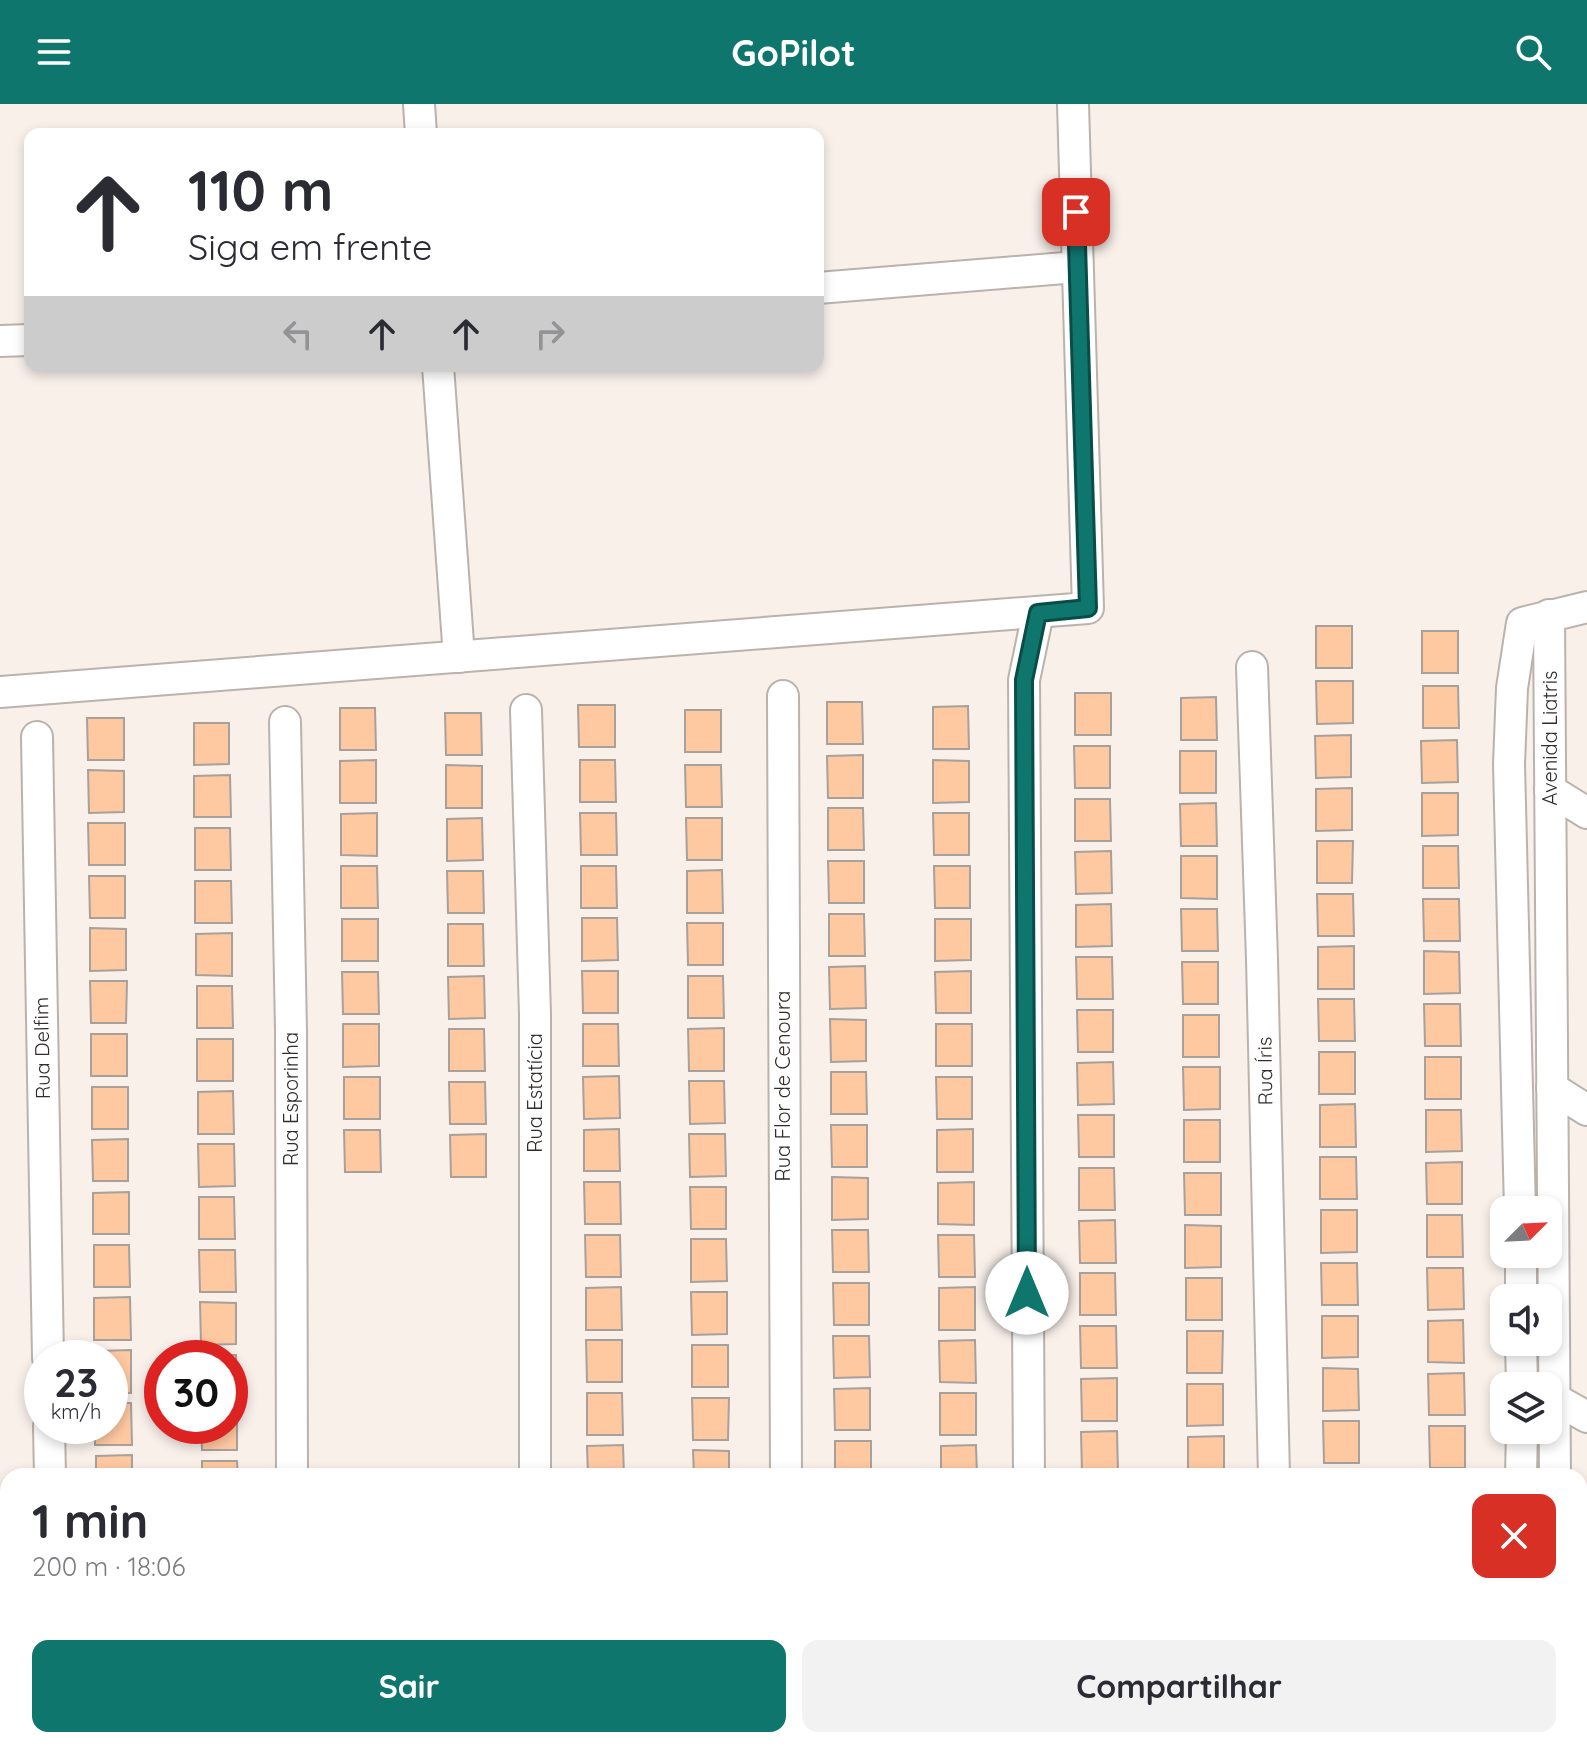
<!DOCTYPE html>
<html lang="pt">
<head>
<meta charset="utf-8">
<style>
	:root { --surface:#fff; --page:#f2f2f3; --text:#2b2b33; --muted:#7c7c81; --accent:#0f766e }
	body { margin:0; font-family:Quicksand,sans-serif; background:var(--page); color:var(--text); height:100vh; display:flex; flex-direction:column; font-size:30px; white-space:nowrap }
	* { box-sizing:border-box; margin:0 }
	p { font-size:26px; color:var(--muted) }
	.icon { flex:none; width:44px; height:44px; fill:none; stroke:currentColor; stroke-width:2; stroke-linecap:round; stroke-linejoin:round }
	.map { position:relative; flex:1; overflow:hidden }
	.details { position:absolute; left:0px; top:1364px; width:1588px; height:280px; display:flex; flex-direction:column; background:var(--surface); border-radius:24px 24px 0 0; box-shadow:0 4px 12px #0003 }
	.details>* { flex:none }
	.banner { position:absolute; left:24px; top:24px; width:800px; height:244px; border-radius:16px; box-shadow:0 4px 12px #0003; background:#fff; color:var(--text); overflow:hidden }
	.needle { width:52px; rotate:66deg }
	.fabs { position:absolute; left:1490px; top:1092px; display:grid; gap:16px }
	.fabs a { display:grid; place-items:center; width:72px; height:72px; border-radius:16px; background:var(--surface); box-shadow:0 4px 12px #0003; font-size:40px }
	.speed { position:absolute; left:24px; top:1236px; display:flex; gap:16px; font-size:40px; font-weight:700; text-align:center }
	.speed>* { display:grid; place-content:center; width:104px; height:104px; border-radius:50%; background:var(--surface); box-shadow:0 4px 12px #0003; line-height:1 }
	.speed small { font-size:20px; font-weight:400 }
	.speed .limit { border:12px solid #d22; background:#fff; color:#111 }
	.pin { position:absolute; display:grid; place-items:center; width:68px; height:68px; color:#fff; margin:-34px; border-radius:16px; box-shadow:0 4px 12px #0006 }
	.me { position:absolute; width:88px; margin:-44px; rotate:0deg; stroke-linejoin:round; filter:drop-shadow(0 0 6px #0008) }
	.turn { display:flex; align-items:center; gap:28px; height:168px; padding:0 32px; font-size:36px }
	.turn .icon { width:104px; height:104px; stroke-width:2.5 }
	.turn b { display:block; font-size:56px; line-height:68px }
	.lanes { display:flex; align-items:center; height:76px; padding:0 32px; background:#0003; justify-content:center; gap:40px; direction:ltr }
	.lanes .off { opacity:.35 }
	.round { display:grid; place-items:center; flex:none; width:84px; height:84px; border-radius:16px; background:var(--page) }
	.head { display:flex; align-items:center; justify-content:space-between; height:136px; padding:0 32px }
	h1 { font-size:48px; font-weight:700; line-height:60px }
	.cta { display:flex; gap:16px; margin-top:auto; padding:16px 32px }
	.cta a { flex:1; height:92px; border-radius:16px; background:var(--accent); color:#fff; font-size:32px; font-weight:700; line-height:92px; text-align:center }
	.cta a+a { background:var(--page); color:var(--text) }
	header { display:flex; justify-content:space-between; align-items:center; height:104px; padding:0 32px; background:var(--accent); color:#fff; font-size:36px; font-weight:700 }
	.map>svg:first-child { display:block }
	.building { fill:#fec8a1; stroke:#a8a09b; stroke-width:2 }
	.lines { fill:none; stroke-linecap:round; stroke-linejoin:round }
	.street-casing { stroke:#bab2ac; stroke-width:34 }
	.secondary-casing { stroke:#bab2ac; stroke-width:46 }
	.street { stroke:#fff; stroke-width:30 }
	.secondary { stroke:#fff; stroke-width:42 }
	.route-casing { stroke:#0a4d48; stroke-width:20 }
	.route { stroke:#0f766e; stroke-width:14 }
	.labels { text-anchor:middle; stroke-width:7; stroke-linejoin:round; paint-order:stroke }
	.street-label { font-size:20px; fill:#2f2c2a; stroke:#fff }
</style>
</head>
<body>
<header><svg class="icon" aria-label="menu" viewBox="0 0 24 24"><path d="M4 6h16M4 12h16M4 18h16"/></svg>GoPilot<svg class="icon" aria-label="search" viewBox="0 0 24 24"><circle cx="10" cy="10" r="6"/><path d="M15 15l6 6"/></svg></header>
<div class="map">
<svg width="1587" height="1644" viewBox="0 0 1587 1644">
	<rect width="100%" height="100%" fill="#f9f0ea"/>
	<!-- building -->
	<g class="building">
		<rect x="1316" y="522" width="36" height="42"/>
		<rect x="1422" y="527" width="36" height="42"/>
		<polygon points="1316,577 1353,577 1353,619 1317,620"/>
		<polygon points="1423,582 1458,582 1459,624 1423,624"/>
		<rect x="1075" y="589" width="36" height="42"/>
		<polygon points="1216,593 1217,636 1181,636 1181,594"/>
		<polygon points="827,598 862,598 863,640 827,640"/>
		<polygon points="578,601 615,601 615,643 579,643"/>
		<polygon points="968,602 969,645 933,645 933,603"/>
		<polygon points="340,604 375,604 376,646 340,646"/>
		<rect x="685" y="606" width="36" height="42"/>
		<polygon points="445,609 481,609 482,651 446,651"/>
		<polygon points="87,614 124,614 124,656 88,656"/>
		<polygon points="194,619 229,619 229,660 194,661"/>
		<polygon points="1351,631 1351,673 1316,674 1315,632"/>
		<polygon points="1457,636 1458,678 1422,679 1421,637"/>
		<polygon points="1074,642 1110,642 1110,684 1075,684"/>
		<rect x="1180" y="647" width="36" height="42"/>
		<polygon points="863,651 863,694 828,694 827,652"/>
		<polygon points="376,656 376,699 340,699 340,657"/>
		<polygon points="580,656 615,656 616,698 580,698"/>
		<polygon points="933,656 969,657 969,698 933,699"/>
		<polygon points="446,661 482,662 482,704 446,704"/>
		<polygon points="685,661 721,661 722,703 686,703"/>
		<polygon points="88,666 124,667 124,708 89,709"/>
		<polygon points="230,671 231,713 194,713 194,672"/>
		<polygon points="1352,684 1352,726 1316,727 1316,685"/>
		<polygon points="1422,689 1458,689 1458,731 1422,732"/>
		<polygon points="1075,695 1110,695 1111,737 1075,737"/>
		<polygon points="1216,699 1217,742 1181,742 1180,700"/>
		<polygon points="828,704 863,704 864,746 828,746"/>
		<polygon points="377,709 377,752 341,751 341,710"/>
		<polygon points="580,709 616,709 617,751 581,751"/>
		<polygon points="933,709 969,709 969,751 934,751"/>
		<polygon points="482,714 483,756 447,757 447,715"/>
		<polygon points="686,714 722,714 722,756 687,756"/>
		<polygon points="88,719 125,719 125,761 89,761"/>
		<polygon points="195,724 230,724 231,766 195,766"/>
		<polygon points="1317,737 1353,737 1352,779 1317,779"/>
		<polygon points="1423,742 1458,742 1459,784 1423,784"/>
		<polygon points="1111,747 1112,789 1076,790 1075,748"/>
		<polygon points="1181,752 1217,752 1217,795 1181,794"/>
		<polygon points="828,757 864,757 864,799 829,799"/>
		<polygon points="341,762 377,762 378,804 341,804"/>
		<polygon points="581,762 616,762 617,804 581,804"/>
		<polygon points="934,762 970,762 970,804 935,804"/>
		<polygon points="722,766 723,809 687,809 687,767"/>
		<polygon points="447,767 483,767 484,809 448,809"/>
		<polygon points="89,772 125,772 125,814 90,814"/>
		<polygon points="195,777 231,777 232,819 195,819"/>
		<polygon points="1317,790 1353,790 1354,832 1318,832"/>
		<polygon points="1423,795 1459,795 1460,837 1424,837"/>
		<polygon points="1111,800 1112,842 1076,843 1076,801"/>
		<polygon points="1181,805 1217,805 1218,847 1182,847"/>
		<polygon points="829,810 864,810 865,852 829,852"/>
		<polygon points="582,814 617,814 618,856 582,857"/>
		<rect x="342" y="815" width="36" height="42"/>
		<polygon points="935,815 971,815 971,856 935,857"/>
		<polygon points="687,819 723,819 723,861 688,861"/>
		<polygon points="448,820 483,820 484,862 448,862"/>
		<polygon points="90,824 126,825 126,866 90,867"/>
		<polygon points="232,829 232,872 196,871 196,830"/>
		<polygon points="1354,842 1354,885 1318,885 1318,843"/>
		<polygon points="1424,847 1459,848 1460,889 1424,890"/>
		<polygon points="1076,853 1112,853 1113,895 1077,895"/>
		<polygon points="1182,858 1218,858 1218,900 1183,900"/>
		<polygon points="865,862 866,904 830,905 829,863"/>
		<polygon points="582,867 618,867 618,909 583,909"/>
		<polygon points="971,867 971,909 936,909 935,868"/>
		<polygon points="342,868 378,868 379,910 343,910"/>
		<polygon points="484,872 485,914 449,915 448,873"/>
		<polygon points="688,872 723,872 724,914 688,914"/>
		<polygon points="90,877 127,877 126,919 91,919"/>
		<polygon points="197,882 232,882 233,924 197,924"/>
		<polygon points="1318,895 1354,895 1355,937 1319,937"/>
		<polygon points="1424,900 1460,900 1461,942 1425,942"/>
		<polygon points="1077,906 1113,906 1113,948 1078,948"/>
		<rect x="1183" y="911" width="36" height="42"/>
		<polygon points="830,915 866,916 866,957 831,958"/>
		<polygon points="343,920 379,920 379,962 343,963"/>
		<polygon points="583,920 618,920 619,962 583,962"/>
		<rect x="936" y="920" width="36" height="42"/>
		<polygon points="724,924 724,967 689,967 688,925"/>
		<polygon points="449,925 484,925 485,967 449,967"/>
		<rect x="91" y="930" width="36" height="42"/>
		<rect x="197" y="935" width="36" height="42"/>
		<rect x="1319" y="948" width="36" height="42"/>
		<rect x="1425" y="953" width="36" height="42"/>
		<polygon points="1113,958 1114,1000 1078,1001 1077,959"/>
		<polygon points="1183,963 1220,963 1220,1005 1184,1006"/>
		<polygon points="831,968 866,968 867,1010 831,1010"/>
		<polygon points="619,972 620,1014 584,1015 583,973"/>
		<rect x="344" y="973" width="36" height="42"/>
		<polygon points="936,973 972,973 972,1015 937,1015"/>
		<polygon points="689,977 724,977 725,1019 690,1020"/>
		<polygon points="449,978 485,978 486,1020 450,1020"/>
		<rect x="92" y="983" width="36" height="42"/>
		<polygon points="233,987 234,1030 198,1030 198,988"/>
		<polygon points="1355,1000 1356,1043 1320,1043 1320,1001"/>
		<polygon points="1426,1006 1461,1006 1462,1047 1426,1048"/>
		<polygon points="1078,1011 1114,1011 1114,1053 1079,1053"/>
		<rect x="1184" y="1016" width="36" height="42"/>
		<polygon points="831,1021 867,1021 867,1063 832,1063"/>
		<polygon points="619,1025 620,1067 584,1067 584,1026"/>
		<polygon points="973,1025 973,1068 937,1068 937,1026"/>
		<polygon points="344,1026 380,1026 381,1068 345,1068"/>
		<polygon points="486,1030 486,1073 451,1073 450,1031"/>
		<polygon points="689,1030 725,1030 726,1072 690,1073"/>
		<polygon points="128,1035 128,1077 93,1077 92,1036"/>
		<polygon points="198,1040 234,1040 235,1082 199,1083"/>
		<polygon points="1320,1053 1356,1053 1357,1095 1320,1095"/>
		<polygon points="1462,1058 1462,1100 1427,1100 1426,1059"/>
		<polygon points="1079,1064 1114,1064 1115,1106 1079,1106"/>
		<polygon points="1184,1069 1221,1069 1221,1111 1185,1111"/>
		<polygon points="832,1073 868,1074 868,1115 832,1116"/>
		<polygon points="584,1078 620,1078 621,1120 585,1120"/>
		<polygon points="974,1078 974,1121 938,1120 938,1079"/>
		<polygon points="690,1083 726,1083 726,1125 691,1125"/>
		<polygon points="129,1088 129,1130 93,1130 93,1089"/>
		<polygon points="199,1093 234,1093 235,1135 199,1135"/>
		<polygon points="1321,1106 1357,1106 1357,1148 1321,1149"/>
		<polygon points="1427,1111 1462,1111 1463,1153 1427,1153"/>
		<polygon points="1115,1116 1116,1159 1080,1159 1079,1117"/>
		<polygon points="1185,1121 1221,1122 1221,1163 1185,1164"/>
		<polygon points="832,1126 868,1126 869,1168 833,1168"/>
		<polygon points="585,1131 620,1131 621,1173 586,1173"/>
		<polygon points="938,1131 974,1131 975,1173 939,1173"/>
		<polygon points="691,1135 726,1135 727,1177 691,1178"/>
		<polygon points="94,1141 129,1141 130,1183 94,1183"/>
		<polygon points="199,1146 235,1146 236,1188 200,1188"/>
		<polygon points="1321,1159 1357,1159 1358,1201 1322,1201"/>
		<polygon points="1427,1164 1463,1164 1464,1205 1428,1206"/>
		<polygon points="1080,1169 1115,1169 1116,1211 1080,1211"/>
		<rect x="1186" y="1174" width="36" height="42"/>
		<polygon points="833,1179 869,1179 869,1221 834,1221"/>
		<polygon points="621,1183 622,1226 586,1226 586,1184"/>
		<polygon points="975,1183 975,1226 939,1226 939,1184"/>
		<polygon points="691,1188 727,1188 727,1230 692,1231"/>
		<polygon points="130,1193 131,1236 94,1236 94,1194"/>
		<polygon points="200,1198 236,1199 236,1240 201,1241"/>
		<polygon points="1322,1212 1358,1212 1358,1253 1322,1254"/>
		<polygon points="1463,1216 1464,1259 1428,1258 1428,1217"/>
		<polygon points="1080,1222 1116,1222 1117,1264 1081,1264"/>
		<polygon points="1187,1227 1223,1227 1222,1269 1187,1269"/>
		<polygon points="833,1232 869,1232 870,1273 834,1274"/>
		<polygon points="586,1236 622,1236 622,1278 587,1278"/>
		<polygon points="975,1236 976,1279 940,1278 939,1237"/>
		<rect x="692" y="1241" width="36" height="42"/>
		<polygon points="131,1246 131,1289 110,1288 110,1254 95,1254 95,1247"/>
		<polygon points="201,1251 236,1251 237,1293 230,1293 230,1254 201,1254"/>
		<polygon points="1323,1264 1358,1265 1359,1306 1323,1307"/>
		<polygon points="1464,1269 1465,1311 1429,1311 1428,1270"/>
		<polygon points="1117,1274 1117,1317 1082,1317 1081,1275"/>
		<polygon points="1187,1280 1223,1280 1223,1321 1187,1322"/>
		<polygon points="870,1284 870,1326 835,1326 834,1285"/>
		<polygon points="587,1289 622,1289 623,1331 587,1331"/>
		<rect x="940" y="1289" width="36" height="42"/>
		<polygon points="692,1294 729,1294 728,1336 693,1336"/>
		<polygon points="110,1299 131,1299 132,1341 95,1341 95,1322 110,1322"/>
		<polygon points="230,1304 237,1304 237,1346 202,1346 201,1322 230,1322"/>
		<polygon points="1323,1317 1359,1317 1359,1359 1324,1359"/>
		<polygon points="1429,1322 1465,1322 1465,1364 1430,1364"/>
		<polygon points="1117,1327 1118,1369 1082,1370 1081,1328"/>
		<polygon points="1224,1332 1224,1372 1188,1372 1188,1333"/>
		<rect x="835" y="1337" width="36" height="35"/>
		<polygon points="623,1341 624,1372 588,1372 587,1342"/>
		<polygon points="976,1341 977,1372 941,1372 941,1342"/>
		<polygon points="693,1346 729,1347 729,1372 694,1372"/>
		<polygon points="132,1351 132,1372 96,1372 96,1352"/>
		<polygon points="202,1357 237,1357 238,1372 202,1372"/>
		<rect x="0" y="1541" width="8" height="36"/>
	</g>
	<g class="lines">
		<!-- street casing -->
		<g class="street-casing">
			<g id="street">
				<polyline points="419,0 421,30"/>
				<polyline points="818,184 1077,163"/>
				<polyline points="0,237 30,236"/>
				<polyline points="438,262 459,553"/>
				<polyline points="1549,511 1555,1372"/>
				<polyline points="1252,563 1262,855 1274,1372"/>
				<polyline points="0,588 1088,504 1073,0"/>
				<polyline points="783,592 786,1372"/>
				<polyline points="526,606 535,910 535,1372"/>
				<polyline points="285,618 291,927 292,1372"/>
				<polyline points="37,633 48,1254"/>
				<polyline points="1550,686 1587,709"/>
				<polyline points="1552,984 1587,1006"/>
				<polyline points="1520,1106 1509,660 1512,584 1522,519 1587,503"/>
				<polyline points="1521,1150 1521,1194"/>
				<polyline points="1521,1238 1522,1282"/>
				<polyline points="1555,1295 1587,1313"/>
				<polyline points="49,1322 50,1372"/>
				<polyline points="1029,1372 1024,576 1038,509"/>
				<polyline points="1521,1372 1522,1326"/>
				<polyline points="55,1636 55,1644"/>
			</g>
		</g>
		<!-- secondary casing -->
		<g class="secondary-casing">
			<g id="secondary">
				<polyline points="1580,1581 1587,1600"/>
				<polyline points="84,1644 156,1636"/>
				<polyline points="1186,1644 1276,1640 1511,1637"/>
				<polyline points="1569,1644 1577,1636"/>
			</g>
		</g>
		<!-- street -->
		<use href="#street" class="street"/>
		<!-- secondary -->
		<use href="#secondary" class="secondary"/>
	</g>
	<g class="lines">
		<!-- route casing -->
		<g class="route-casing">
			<polyline id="route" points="1027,1189 1024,576 1038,509 1088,504 1076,108"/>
		</g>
		<!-- route -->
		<use href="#route" class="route"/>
	</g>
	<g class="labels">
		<!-- street labels -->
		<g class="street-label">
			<text transform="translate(1550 634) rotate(-90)" y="7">Avenida Liatris</text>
			<text transform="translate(42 944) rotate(-91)" y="7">Rua Delfim</text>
			<text transform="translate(1265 967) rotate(-91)" y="7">Rua Íris</text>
			<text transform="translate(783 982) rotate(-90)" y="7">Rua Flor de Cenoura</text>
			<text transform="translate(535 989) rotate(-90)" y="7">Rua Estatícia</text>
			<text transform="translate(291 995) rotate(-90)" y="7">Rua Esporinha</text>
		</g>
	</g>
</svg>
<div class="fabs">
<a><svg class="needle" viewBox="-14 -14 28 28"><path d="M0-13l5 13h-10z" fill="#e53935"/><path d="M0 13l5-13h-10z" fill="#7c7c81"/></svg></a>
<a><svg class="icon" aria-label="sound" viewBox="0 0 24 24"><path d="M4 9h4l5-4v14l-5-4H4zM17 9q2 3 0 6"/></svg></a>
<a><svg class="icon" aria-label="layers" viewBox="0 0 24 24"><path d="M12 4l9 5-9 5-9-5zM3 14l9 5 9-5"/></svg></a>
</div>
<div class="speed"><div>23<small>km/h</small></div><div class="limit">30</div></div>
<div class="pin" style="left:1076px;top:108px;background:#d93025"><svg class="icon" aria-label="arrive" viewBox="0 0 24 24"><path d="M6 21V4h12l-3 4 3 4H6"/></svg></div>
<svg class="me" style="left:1027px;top:1189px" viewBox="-20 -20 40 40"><circle r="19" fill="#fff"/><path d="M0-13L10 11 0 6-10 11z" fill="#0f766e"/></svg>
<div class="banner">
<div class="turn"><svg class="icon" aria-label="ahead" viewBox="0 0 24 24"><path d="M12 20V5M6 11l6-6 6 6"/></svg><div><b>110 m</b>Siga em frente</div></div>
<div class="lanes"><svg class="icon off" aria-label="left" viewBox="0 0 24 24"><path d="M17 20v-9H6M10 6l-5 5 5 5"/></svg><svg class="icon" aria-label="ahead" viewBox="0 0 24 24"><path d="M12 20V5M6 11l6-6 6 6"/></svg><svg class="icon" aria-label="ahead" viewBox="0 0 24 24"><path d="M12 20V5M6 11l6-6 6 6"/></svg><svg class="icon off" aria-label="right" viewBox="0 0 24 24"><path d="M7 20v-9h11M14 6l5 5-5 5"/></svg></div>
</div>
<section class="details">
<div class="head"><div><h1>1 min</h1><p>200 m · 18:06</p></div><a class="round" style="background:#d93025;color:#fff"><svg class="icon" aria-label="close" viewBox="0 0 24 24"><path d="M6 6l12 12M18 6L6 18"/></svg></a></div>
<div class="cta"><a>Sair</a><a>Compartilhar</a></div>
</section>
</div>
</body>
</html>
